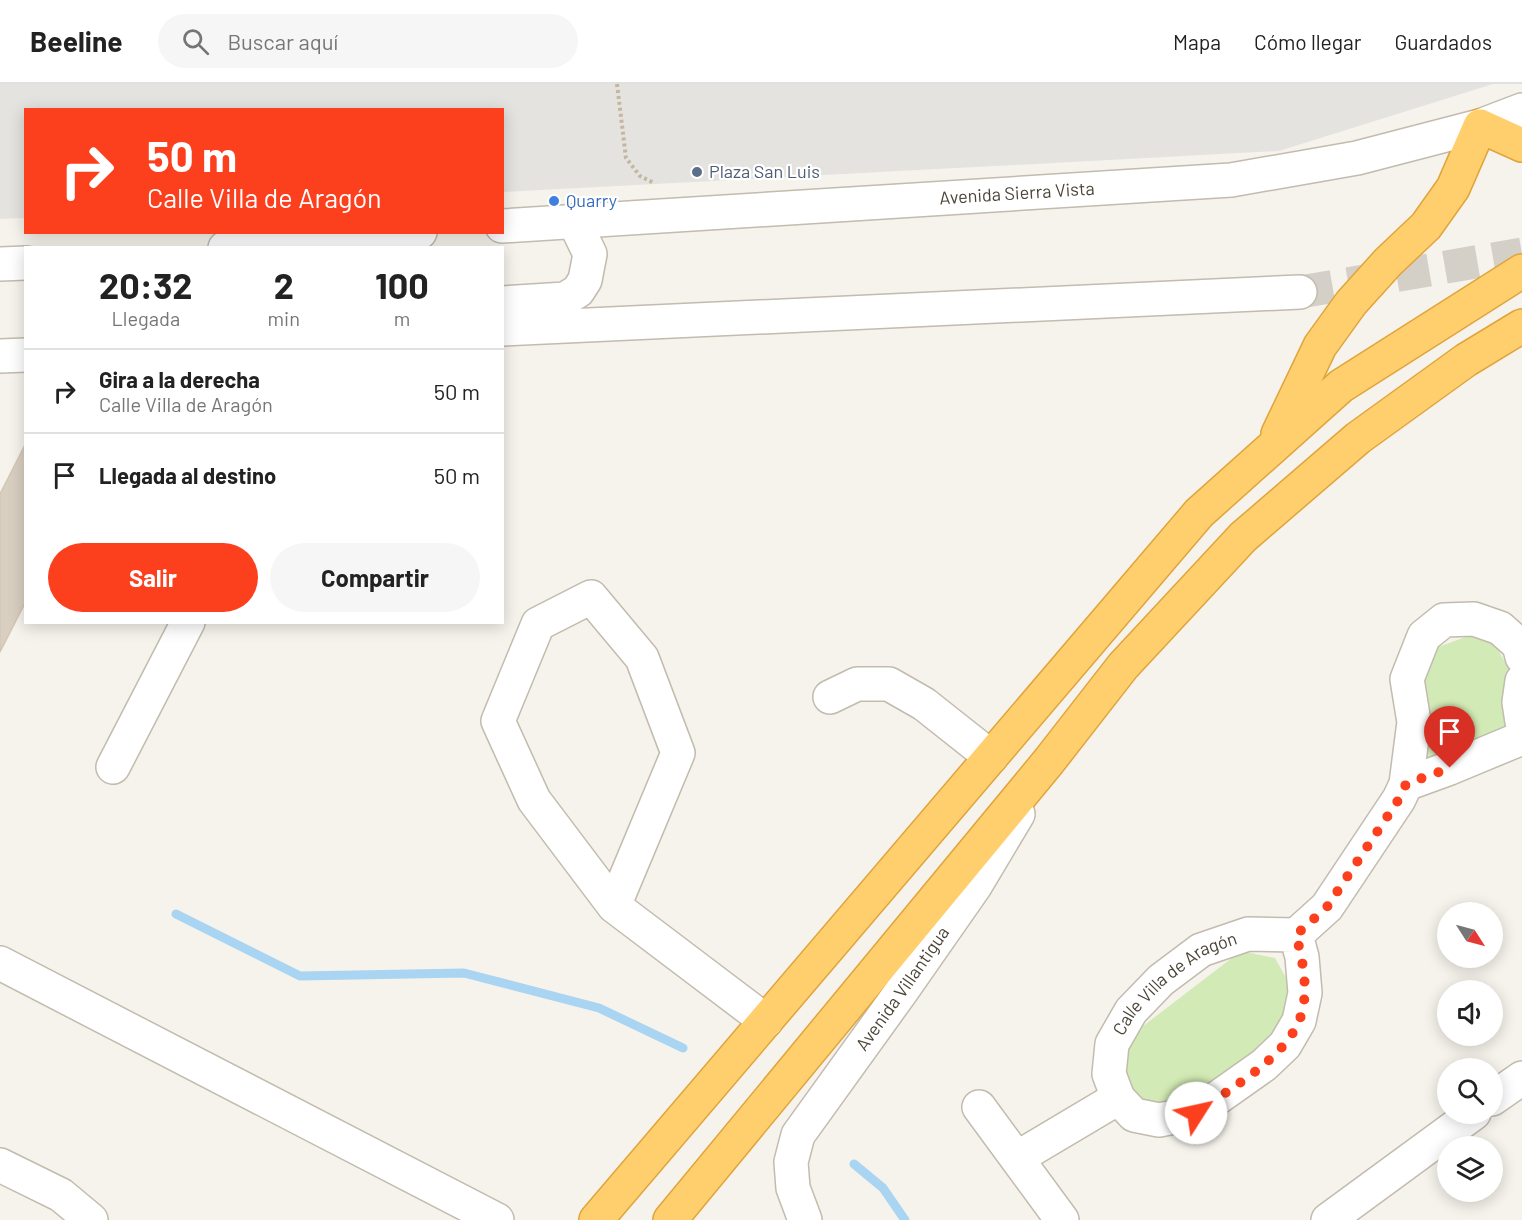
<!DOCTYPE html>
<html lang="es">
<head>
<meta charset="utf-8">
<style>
	:root { --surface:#fff; --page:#f6f6f6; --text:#222; --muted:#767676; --line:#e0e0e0; --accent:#fc3f1d }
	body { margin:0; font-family:Barlow,sans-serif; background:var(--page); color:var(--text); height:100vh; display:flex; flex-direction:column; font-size:22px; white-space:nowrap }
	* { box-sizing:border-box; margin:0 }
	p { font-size:20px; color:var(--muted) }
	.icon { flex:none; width:33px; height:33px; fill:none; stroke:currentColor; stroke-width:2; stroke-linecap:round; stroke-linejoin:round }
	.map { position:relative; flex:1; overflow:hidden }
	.panel { position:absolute; left:24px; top:162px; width:480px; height:378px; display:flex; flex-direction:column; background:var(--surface); border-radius:0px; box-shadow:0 3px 15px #0003 }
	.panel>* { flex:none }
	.hud { position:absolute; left:24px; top:24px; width:480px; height:126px; border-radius:0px; box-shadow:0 3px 15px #0003; background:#fc3f1d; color:#fff; overflow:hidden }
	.needle { width:39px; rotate:126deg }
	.tools { position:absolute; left:1437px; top:818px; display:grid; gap:12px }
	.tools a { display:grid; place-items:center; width:66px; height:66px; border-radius:50%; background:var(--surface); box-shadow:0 3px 15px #0003; font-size:30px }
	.pin { position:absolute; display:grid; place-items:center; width:51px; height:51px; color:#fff; margin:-62px -26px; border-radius:50% 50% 50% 0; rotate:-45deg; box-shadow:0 0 6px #0007 }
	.pin .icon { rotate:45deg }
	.me { position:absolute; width:66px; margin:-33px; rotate:55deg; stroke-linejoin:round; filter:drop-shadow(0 0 4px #0008) }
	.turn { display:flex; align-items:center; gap:21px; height:126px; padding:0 24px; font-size:27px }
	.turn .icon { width:78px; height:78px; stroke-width:2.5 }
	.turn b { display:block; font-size:42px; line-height:51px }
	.eta { display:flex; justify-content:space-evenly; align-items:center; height:102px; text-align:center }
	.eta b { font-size:36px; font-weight:700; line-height:42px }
	.cta { display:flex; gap:12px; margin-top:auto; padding:12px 24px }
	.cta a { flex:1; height:69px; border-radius:36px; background:var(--accent); color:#fff; font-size:24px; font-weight:700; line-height:69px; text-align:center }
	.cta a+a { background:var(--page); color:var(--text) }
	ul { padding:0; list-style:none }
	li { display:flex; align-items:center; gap:18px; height:84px; padding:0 24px; border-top:2px solid var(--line) }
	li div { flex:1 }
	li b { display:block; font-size:22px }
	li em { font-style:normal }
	header { display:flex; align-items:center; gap:36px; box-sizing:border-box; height:84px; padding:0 30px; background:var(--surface); border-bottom:2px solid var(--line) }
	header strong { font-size:28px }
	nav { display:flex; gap:33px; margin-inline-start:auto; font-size:21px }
	.search { width:420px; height:54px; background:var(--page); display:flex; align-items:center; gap:15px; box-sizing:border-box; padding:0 21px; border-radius:33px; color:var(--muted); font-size:22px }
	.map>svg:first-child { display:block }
	.green { fill:#d2eab5 }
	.parking { fill:#e5e3e0 }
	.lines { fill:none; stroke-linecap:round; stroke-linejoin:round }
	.stream { stroke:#a9d4f2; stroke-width:9 }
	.building { fill:#d8cfc1; stroke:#d3c7b4; stroke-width:1.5 }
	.minor-tunnel { stroke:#d4d0c8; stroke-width:33; stroke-dasharray:33 16; stroke-linecap:butt }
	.minor-casing { stroke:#c2bbae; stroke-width:36 }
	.highway-casing { stroke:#e0a43c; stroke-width:36 }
	.path { stroke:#c4b79f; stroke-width:4; stroke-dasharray:3 3; stroke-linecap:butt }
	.minor { stroke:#fff; stroke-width:33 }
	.highway { stroke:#ffcf6e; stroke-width:33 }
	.route { stroke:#fc3f1d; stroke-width:10; stroke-dasharray:0 18 }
	.service-dot { fill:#5c6f8a; stroke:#fff; stroke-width:2 }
	.shop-dot { fill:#3f7fe0; stroke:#fff; stroke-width:2 }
	.labels { text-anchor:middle; stroke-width:4.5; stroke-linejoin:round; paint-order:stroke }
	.service-label { font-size:18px; fill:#4e5e75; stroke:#fff; text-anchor:start }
	.street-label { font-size:18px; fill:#4b4439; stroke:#fff }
	.shop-label { font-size:18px; fill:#366cbe; stroke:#fff; text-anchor:start }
</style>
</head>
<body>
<header>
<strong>Beeline</strong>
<div class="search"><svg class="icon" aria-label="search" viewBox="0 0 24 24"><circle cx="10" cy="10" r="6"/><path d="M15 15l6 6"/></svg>Buscar aquí</div>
<nav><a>Mapa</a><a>Cómo llegar</a><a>Guardados</a></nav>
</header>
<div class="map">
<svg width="1522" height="1136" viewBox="0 0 1522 1136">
	<rect width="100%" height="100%" fill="#f6f3ec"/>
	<!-- green -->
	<g class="green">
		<polygon points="1468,552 1493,558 1510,586 1506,643 1424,678 1421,598 1433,565"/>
		<polygon points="1241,867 1275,874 1294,908 1279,952 1189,1022 1147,1022 1130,1009 1122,981 1130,952"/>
	</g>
	<!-- parking -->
	<polygon class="parking" points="0,0 1493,0 1279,67 503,108 502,26 26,26 25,134 0,135"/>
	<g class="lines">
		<!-- stream -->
		<g class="stream">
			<polyline points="176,830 300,892 464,889 599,924 683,964"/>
			<polyline points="854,1080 883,1104 905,1136"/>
		</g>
	</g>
	<!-- building -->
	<polygon class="building" points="26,359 26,517 0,568 0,410"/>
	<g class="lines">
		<!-- minor-tunnel -->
		<polyline class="minor-tunnel" points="1300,208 1522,170"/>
		<!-- minor casing -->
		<g class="minor-casing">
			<g id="minor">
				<path id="s1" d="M502,142L1231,96L1357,74L1480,42L1522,26"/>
				<polyline points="225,164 420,148"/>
				<polyline points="0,180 26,179"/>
				<polyline points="502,219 565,215 578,207 585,196 590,170 574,137"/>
				<polyline points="502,245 1300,208"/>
				<polyline points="0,272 26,271"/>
				<polyline points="1522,597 1519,618 1522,638"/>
				<polyline points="830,613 857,600 889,600 924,620 991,673"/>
				<polyline points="113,683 188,538"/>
				<polyline points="1406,700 1450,684 1522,654"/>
				<polyline points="614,822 678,669 642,574 591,513 538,540 498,637 534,716 614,822 766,937"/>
				<path id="s2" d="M1296,851L1302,873L1305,909L1299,937L1285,961L1264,981L1196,1029L1159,1036L1134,1031L1118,1014L1109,990L1112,960L1131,927L1161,896L1201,866L1248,850L1296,851L1327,823L1399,715L1406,700L1414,638L1407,595L1424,552L1444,536L1474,535L1500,544L1519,561L1522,573"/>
				<polyline points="0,879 497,1136"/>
				<polyline points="1492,1015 1522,994"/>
				<polyline points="979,1023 1062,1136"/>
				<polyline points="1017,1074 1118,1014"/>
				<polyline points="0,1081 61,1111 91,1136"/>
				<path id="s3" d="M805,1136L793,1104L791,1078L798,1051L901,908L975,802L1018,730"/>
				<polyline points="1328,1136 1474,1029"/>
			</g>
		</g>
		<!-- highway casing -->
		<g class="highway-casing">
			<g id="highway">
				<polyline points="1278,350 1320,262 1351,219 1388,178 1426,142 1453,104 1480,42 1522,61"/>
				<polyline points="596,1136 1199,429 1341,302 1522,187"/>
				<polyline points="670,1136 1049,677 1123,582 1243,453 1358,354 1466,276 1522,242"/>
			</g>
		</g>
		<!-- path -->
		<polyline class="path" points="617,0 626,74 640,92 654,99"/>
		<!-- minor -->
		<use href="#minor" class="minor"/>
		<!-- highway -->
		<use href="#highway" class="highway"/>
	</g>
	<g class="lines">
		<!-- route -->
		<path class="route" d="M1196,1029C1229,1005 1283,976 1299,937C1310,911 1303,877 1296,851L1327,823L1399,715L1406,700L1450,684"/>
	</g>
	<!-- markers -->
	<circle class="service-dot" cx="697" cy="88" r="6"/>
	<circle class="shop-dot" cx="554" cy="117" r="6"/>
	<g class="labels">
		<!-- service labels -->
		<g class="service-label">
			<text x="709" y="94">Plaza San Luis</text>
		</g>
		<!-- street labels -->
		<g class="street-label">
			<text dy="6" stroke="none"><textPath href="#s1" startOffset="516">Avenida Sierra Vista</textPath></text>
			<text dy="6" stroke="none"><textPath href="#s3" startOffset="268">Avenida Villantigua</textPath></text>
			<text dy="6" stroke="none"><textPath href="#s2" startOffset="460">Calle Villa de Aragón</textPath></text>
		</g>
		<!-- shop labels -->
		<g class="shop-label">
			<text x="566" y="123">Quarry</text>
		</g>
	</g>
</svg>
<div class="tools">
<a><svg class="needle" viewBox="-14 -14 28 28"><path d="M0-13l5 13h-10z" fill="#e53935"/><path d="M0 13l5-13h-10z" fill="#767676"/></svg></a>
<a><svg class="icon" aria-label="sound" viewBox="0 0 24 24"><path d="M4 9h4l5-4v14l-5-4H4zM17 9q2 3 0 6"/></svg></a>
<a><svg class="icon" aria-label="search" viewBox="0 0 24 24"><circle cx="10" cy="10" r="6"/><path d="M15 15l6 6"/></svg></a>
<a><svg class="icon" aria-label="layers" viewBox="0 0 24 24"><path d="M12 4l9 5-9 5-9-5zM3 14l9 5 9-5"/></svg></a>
</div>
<div class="pin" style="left:1450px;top:684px;background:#d93025"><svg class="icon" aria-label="arrive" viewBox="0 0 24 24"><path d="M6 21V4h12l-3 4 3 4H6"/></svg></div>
<svg class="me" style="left:1196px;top:1029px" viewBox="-20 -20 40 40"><circle r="19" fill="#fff"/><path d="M0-13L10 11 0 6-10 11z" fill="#fc3f1d"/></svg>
<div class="hud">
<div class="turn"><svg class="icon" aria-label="right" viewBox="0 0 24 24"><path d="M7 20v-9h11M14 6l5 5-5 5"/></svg><div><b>50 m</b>Calle Villa de Aragón</div></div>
</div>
<section class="panel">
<div class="eta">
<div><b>20:32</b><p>Llegada</p></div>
<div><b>2</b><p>min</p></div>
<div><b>100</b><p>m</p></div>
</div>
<ul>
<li><svg class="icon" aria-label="right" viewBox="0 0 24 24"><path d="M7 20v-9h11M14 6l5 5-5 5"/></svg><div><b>Gira a la derecha</b><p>Calle Villa de Aragón</p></div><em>50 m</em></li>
<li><svg class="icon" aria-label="arrive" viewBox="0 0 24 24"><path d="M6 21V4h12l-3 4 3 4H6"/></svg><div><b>Llegada al destino</b></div><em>50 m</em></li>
</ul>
<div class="cta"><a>Salir</a><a>Compartir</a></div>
</section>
</div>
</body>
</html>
